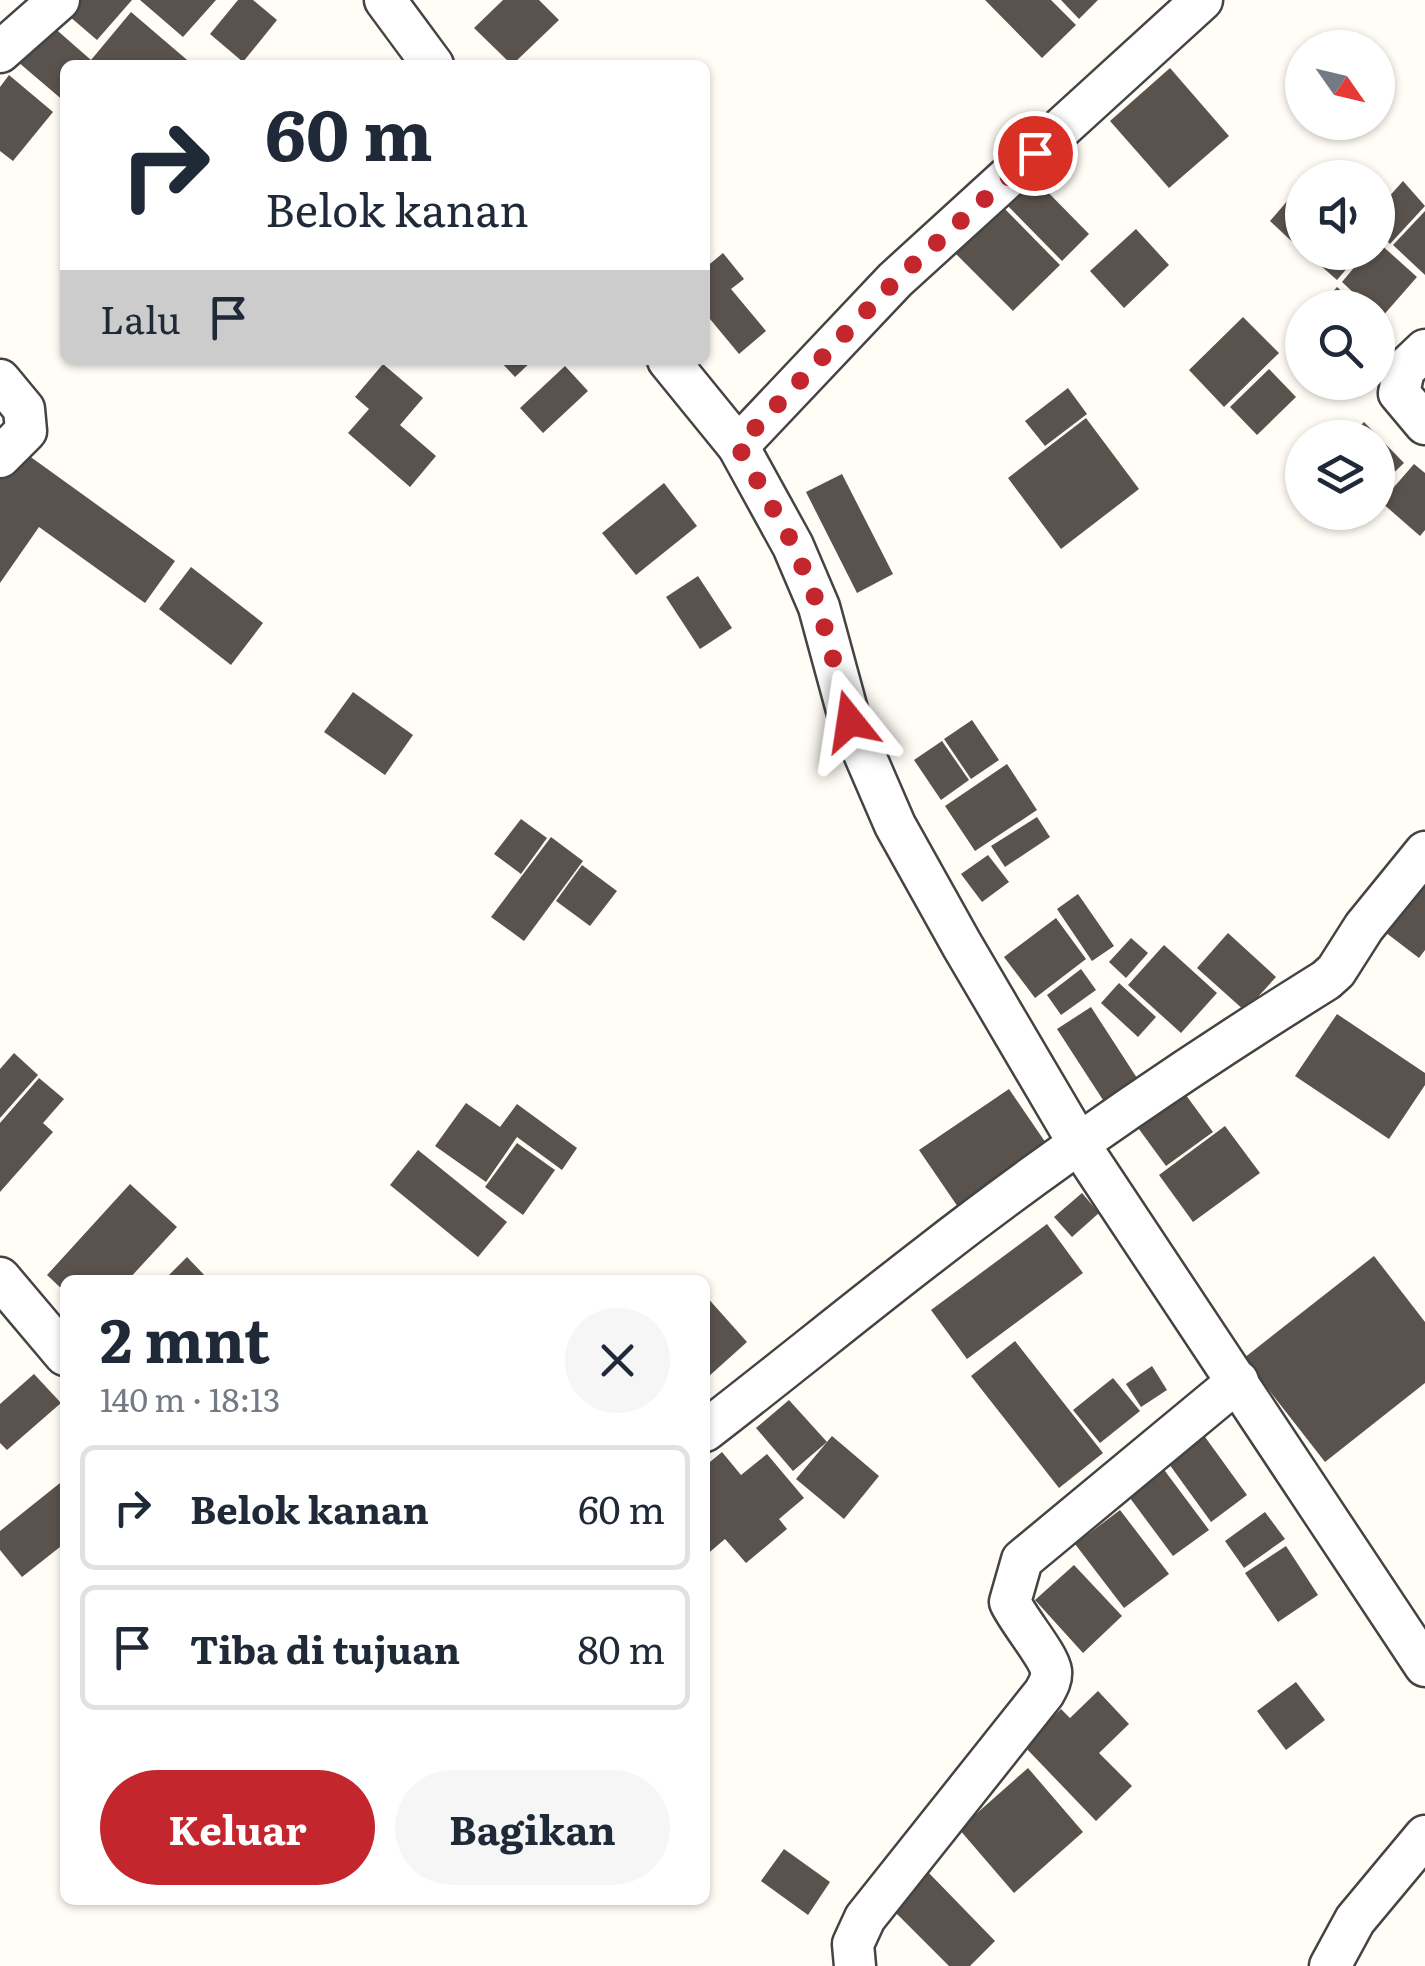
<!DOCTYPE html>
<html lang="id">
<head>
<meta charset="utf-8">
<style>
	:root { --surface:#fff; --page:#f6f6f7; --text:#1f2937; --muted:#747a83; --line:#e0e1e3; --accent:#c4262e }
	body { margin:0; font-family:Literata,serif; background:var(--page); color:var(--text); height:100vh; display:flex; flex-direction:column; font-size:38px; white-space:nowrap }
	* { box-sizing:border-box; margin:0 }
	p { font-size:32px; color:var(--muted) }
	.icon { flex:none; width:55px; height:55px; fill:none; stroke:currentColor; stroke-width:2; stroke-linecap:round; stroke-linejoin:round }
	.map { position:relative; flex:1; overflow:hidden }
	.sheet { position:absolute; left:60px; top:1275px; width:650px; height:630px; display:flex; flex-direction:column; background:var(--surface); border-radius:15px; box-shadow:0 2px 8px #0004 }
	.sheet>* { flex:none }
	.hud { position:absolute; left:60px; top:60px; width:650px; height:305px; border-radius:15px; box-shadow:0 2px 8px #0004; background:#fff; color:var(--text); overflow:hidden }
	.needle { width:65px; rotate:124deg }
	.buttons { position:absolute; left:1285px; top:30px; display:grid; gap:20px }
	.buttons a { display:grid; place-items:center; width:110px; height:110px; border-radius:50%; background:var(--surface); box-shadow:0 2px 8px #0004; font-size:50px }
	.pin { position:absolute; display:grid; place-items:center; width:85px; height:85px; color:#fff; margin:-42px; border:5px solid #fff; border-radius:50%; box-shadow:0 2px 10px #0007 }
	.me { position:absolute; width:110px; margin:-55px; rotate:345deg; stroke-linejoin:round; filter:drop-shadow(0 0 8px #0008) }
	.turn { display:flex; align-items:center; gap:35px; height:210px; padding:0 40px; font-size:45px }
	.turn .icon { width:130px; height:130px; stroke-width:2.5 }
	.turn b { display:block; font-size:70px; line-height:85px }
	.then { display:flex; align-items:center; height:95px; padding:0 40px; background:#0003; gap:20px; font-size:38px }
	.round { display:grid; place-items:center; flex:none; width:105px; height:105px; border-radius:52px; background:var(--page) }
	.summary { display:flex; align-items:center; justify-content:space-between; height:170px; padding:0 40px }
	h1 { font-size:60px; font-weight:700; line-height:75px }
	.action { display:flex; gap:20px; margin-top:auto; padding:20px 40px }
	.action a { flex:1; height:115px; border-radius:60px; background:var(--accent); color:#fff; font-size:40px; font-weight:700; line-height:115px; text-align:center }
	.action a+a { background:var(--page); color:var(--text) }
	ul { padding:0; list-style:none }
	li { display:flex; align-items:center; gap:30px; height:125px; margin:0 20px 15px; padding:0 20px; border:5px solid var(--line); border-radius:15px }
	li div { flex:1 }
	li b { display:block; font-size:38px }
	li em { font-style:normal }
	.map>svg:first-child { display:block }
	.building { fill:#5a524d }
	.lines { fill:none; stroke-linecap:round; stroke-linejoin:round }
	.minor-casing { stroke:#444; stroke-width:45 }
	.minor { stroke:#fff; stroke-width:40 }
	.route { stroke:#c4262e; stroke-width:18; stroke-dasharray:0 32.4 }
</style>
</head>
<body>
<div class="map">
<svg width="1425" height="1966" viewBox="0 0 1425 1966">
	<rect width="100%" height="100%" fill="#fffdf5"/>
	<!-- building -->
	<g class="building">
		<polygon points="71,0 132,0 97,40 62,10"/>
		<polygon points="140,0 216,0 183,37"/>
		<polygon points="238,0 253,0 277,20 243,62 210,34"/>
		<polygon points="503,0 539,0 559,20 512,65 474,28"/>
		<polygon points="985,0 1051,0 1076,25 1042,58"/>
		<polygon points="1061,0 1098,0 1079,19"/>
		<polygon points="131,12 193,65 65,65 65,102 11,56 43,18 91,60"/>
		<polygon points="1170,68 1229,136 1169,188 1110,121"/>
		<polygon points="9,75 53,112 13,161 0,151 0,87"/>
		<polygon points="1031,175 1089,234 1062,261 1004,202"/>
		<polygon points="1403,181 1425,206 1390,244 1378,232 1378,209"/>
		<polygon points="1302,184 1302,251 1270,221"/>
		<polygon points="996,200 1060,265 1013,311 949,247"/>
		<polygon points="1425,211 1425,275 1393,245"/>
		<polygon points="1136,229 1169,265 1124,308 1090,271"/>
		<polygon points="1378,242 1417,277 1381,318 1378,308 1370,308 1342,282 1367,252 1378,252"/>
		<polygon points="1317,252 1361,252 1337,280 1312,258"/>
		<polygon points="723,253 744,279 731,289 766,331 739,354 705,313 705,268"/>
		<polygon points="1337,287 1361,308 1319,308"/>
		<polygon points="1243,317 1279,353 1224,407 1189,370"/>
		<polygon points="499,360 533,360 515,377"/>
		<polygon points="383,364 423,398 400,425 436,456 410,487 348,433 369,409 355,397"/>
		<polygon points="565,366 588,391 543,433 520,408"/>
		<polygon points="1269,369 1296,397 1257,435 1230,407"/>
		<polygon points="1068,388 1087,414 1045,446 1025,421"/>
		<polygon points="1086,418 1139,489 1061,549 1008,478"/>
		<polygon points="1364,422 1404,463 1378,488 1378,438 1348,438"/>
		<polygon points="21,450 175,561 145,603 39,527 0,583 0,479"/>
		<polygon points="1414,464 1425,473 1425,530 1420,536 1381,502"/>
		<polygon points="842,474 893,574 857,593 806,492"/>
		<polygon points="664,483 697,526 636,575 602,533"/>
		<polygon points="191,567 263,623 231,665 159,609"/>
		<polygon points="698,576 732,628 700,649 666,597"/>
		<polygon points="353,692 413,735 385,775 324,732"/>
		<polygon points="972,720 999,760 971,779 944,739"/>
		<polygon points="942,741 969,780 941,800 914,760"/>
		<polygon points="1007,764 1037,810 975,851 945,806"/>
		<polygon points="1037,817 1050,837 1005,867 991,846"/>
		<polygon points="521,819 547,838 521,874 494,854"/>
		<polygon points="551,837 583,861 524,941 491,917"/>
		<polygon points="988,855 1009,882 982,902 961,874"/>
		<polygon points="582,865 617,891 590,926 556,901"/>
		<polygon points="1425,865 1425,950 1419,958 1381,929"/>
		<polygon points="1078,894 1114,946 1092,961 1057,909"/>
		<polygon points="1056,918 1086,959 1035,998 1004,957"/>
		<polygon points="1228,933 1276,977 1245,1011 1197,968"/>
		<polygon points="1131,938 1148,953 1126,978 1109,962"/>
		<polygon points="1164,945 1217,993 1181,1033 1128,985"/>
		<polygon points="1081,969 1096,990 1061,1015 1047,995"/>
		<polygon points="1119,983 1156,1017 1138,1037 1101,1003"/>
		<polygon points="1091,1007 1137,1078 1103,1100 1057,1029"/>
		<polygon points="1337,1014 1425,1073 1425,1085 1389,1139 1295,1076"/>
		<polygon points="14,1053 38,1075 0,1118 0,1069"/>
		<polygon points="39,1078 64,1099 43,1123 53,1132 0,1192 0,1123"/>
		<polygon points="1180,1087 1213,1132 1166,1166 1133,1121"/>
		<polygon points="1009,1089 1050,1149 960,1210 919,1150"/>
		<polygon points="466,1103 500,1127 517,1104 577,1148 562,1170 517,1137 486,1182 435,1146"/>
		<polygon points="1225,1126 1260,1173 1193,1222 1159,1175"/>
		<polygon points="517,1143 555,1170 523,1215 485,1187"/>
		<polygon points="418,1150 507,1222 478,1257 390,1185"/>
		<polygon points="130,1184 177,1227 128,1280 65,1280 65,1292 47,1275"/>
		<polygon points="1082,1193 1099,1213 1072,1237 1054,1217"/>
		<polygon points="1047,1224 1083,1273 967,1359 931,1310"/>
		<polygon points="1374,1256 1425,1322 1425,1383 1325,1462 1244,1358"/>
		<polygon points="187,1257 209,1280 164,1280"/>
		<polygon points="705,1295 747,1342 708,1377 705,1374"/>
		<polygon points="1015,1341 1103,1453 1059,1488 971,1376"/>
		<polygon points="1152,1366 1167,1390 1141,1407 1126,1384"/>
		<polygon points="34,1374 61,1403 7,1450 0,1443 0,1404"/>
		<polygon points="1113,1378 1140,1411 1100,1443 1073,1410"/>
		<polygon points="789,1400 827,1442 793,1471 756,1428"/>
		<polygon points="1200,1430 1247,1495 1211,1522 1164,1457"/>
		<polygon points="832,1436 879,1476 844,1519 796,1479"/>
		<polygon points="722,1452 741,1475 767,1454 804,1498 779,1519 787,1529 746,1563 725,1539 705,1556 705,1466"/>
		<polygon points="1162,1467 1209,1530 1173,1556 1127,1494"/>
		<polygon points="65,1479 65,1543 22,1577 0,1550 0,1531"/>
		<polygon points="1120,1510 1169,1574 1124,1608 1075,1544"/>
		<polygon points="1265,1512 1285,1539 1244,1568 1225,1541"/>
		<polygon points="1286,1546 1318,1595 1278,1622 1245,1573"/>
		<polygon points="1074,1565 1122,1616 1083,1653 1035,1600"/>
		<polygon points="1296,1682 1325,1720 1286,1750 1257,1711"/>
		<polygon points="1098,1691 1129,1724 1099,1753 1132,1786 1096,1821 1023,1745 1061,1709 1070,1718"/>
		<polygon points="1028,1768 1083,1832 1014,1893 959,1829"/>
		<polygon points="784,1849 830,1882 808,1915 761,1881"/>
		<polygon points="926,1870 995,1941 970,1966 949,1966 889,1906"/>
	</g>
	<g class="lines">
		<!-- minor casing -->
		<g class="minor-casing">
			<g id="minor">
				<polyline points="385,0 433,65"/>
				<polyline points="0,52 59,0"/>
				<polyline points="1425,350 1404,370 1399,393 1425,424"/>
				<polyline points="668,360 738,446 793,546 819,607 850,721 895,825 962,945 1079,1144 1425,1666"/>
				<polyline points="0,380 24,409 26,431 0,457"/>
				<polyline points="738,446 895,280 1202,0"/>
				<polyline points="0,1278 65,1355"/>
				<path d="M705,1431C779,1374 852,1314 926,1257C1054,1157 1188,1066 1326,980L1336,971L1364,927L1425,852"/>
				<path d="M855,1966L853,1944L865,1918L1044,1693C1048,1686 1052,1679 1051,1671C1049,1656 1018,1620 1010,1602L1022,1560L1238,1381"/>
				<polyline points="1330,1966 1355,1920 1425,1836"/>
			</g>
		</g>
		<!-- minor -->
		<use href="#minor" class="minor"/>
	</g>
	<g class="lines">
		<!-- route -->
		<polyline class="route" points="850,721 819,607 794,546 738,446 896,280 1035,153"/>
	</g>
</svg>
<div class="buttons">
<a><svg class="needle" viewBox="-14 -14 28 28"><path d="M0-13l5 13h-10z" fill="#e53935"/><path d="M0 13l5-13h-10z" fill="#747a83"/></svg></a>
<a><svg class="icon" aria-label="sound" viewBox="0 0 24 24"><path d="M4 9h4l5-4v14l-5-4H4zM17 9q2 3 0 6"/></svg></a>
<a><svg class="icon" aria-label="search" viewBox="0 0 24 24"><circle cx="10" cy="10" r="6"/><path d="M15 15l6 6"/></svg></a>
<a><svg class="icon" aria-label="layers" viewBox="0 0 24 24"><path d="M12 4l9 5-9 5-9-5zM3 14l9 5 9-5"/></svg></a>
</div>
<div class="pin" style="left:1035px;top:153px;background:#d93025"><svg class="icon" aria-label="arrive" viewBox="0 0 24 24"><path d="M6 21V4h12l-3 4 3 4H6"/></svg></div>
<svg class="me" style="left:850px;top:721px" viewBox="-20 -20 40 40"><path d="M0-17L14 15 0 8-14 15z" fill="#c4262e" stroke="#fff" stroke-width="4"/></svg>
<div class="hud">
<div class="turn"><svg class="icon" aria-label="right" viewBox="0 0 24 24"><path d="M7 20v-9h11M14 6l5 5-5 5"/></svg><div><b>60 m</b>Belok kanan</div></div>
<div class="then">Lalu<svg class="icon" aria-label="arrive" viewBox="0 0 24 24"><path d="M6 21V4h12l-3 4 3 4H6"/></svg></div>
</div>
<section class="sheet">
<div class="summary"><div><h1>2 mnt</h1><p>140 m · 18:13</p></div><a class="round"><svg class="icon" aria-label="close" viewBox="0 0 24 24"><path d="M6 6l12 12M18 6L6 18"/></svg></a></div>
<ul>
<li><svg class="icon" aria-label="right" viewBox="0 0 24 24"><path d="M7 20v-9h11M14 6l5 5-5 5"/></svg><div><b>Belok kanan</b></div><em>60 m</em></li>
<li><svg class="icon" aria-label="arrive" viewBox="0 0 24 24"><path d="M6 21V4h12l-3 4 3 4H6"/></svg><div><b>Tiba di tujuan</b></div><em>80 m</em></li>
</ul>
<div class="action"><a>Keluar</a><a>Bagikan</a></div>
</section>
</div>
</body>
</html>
